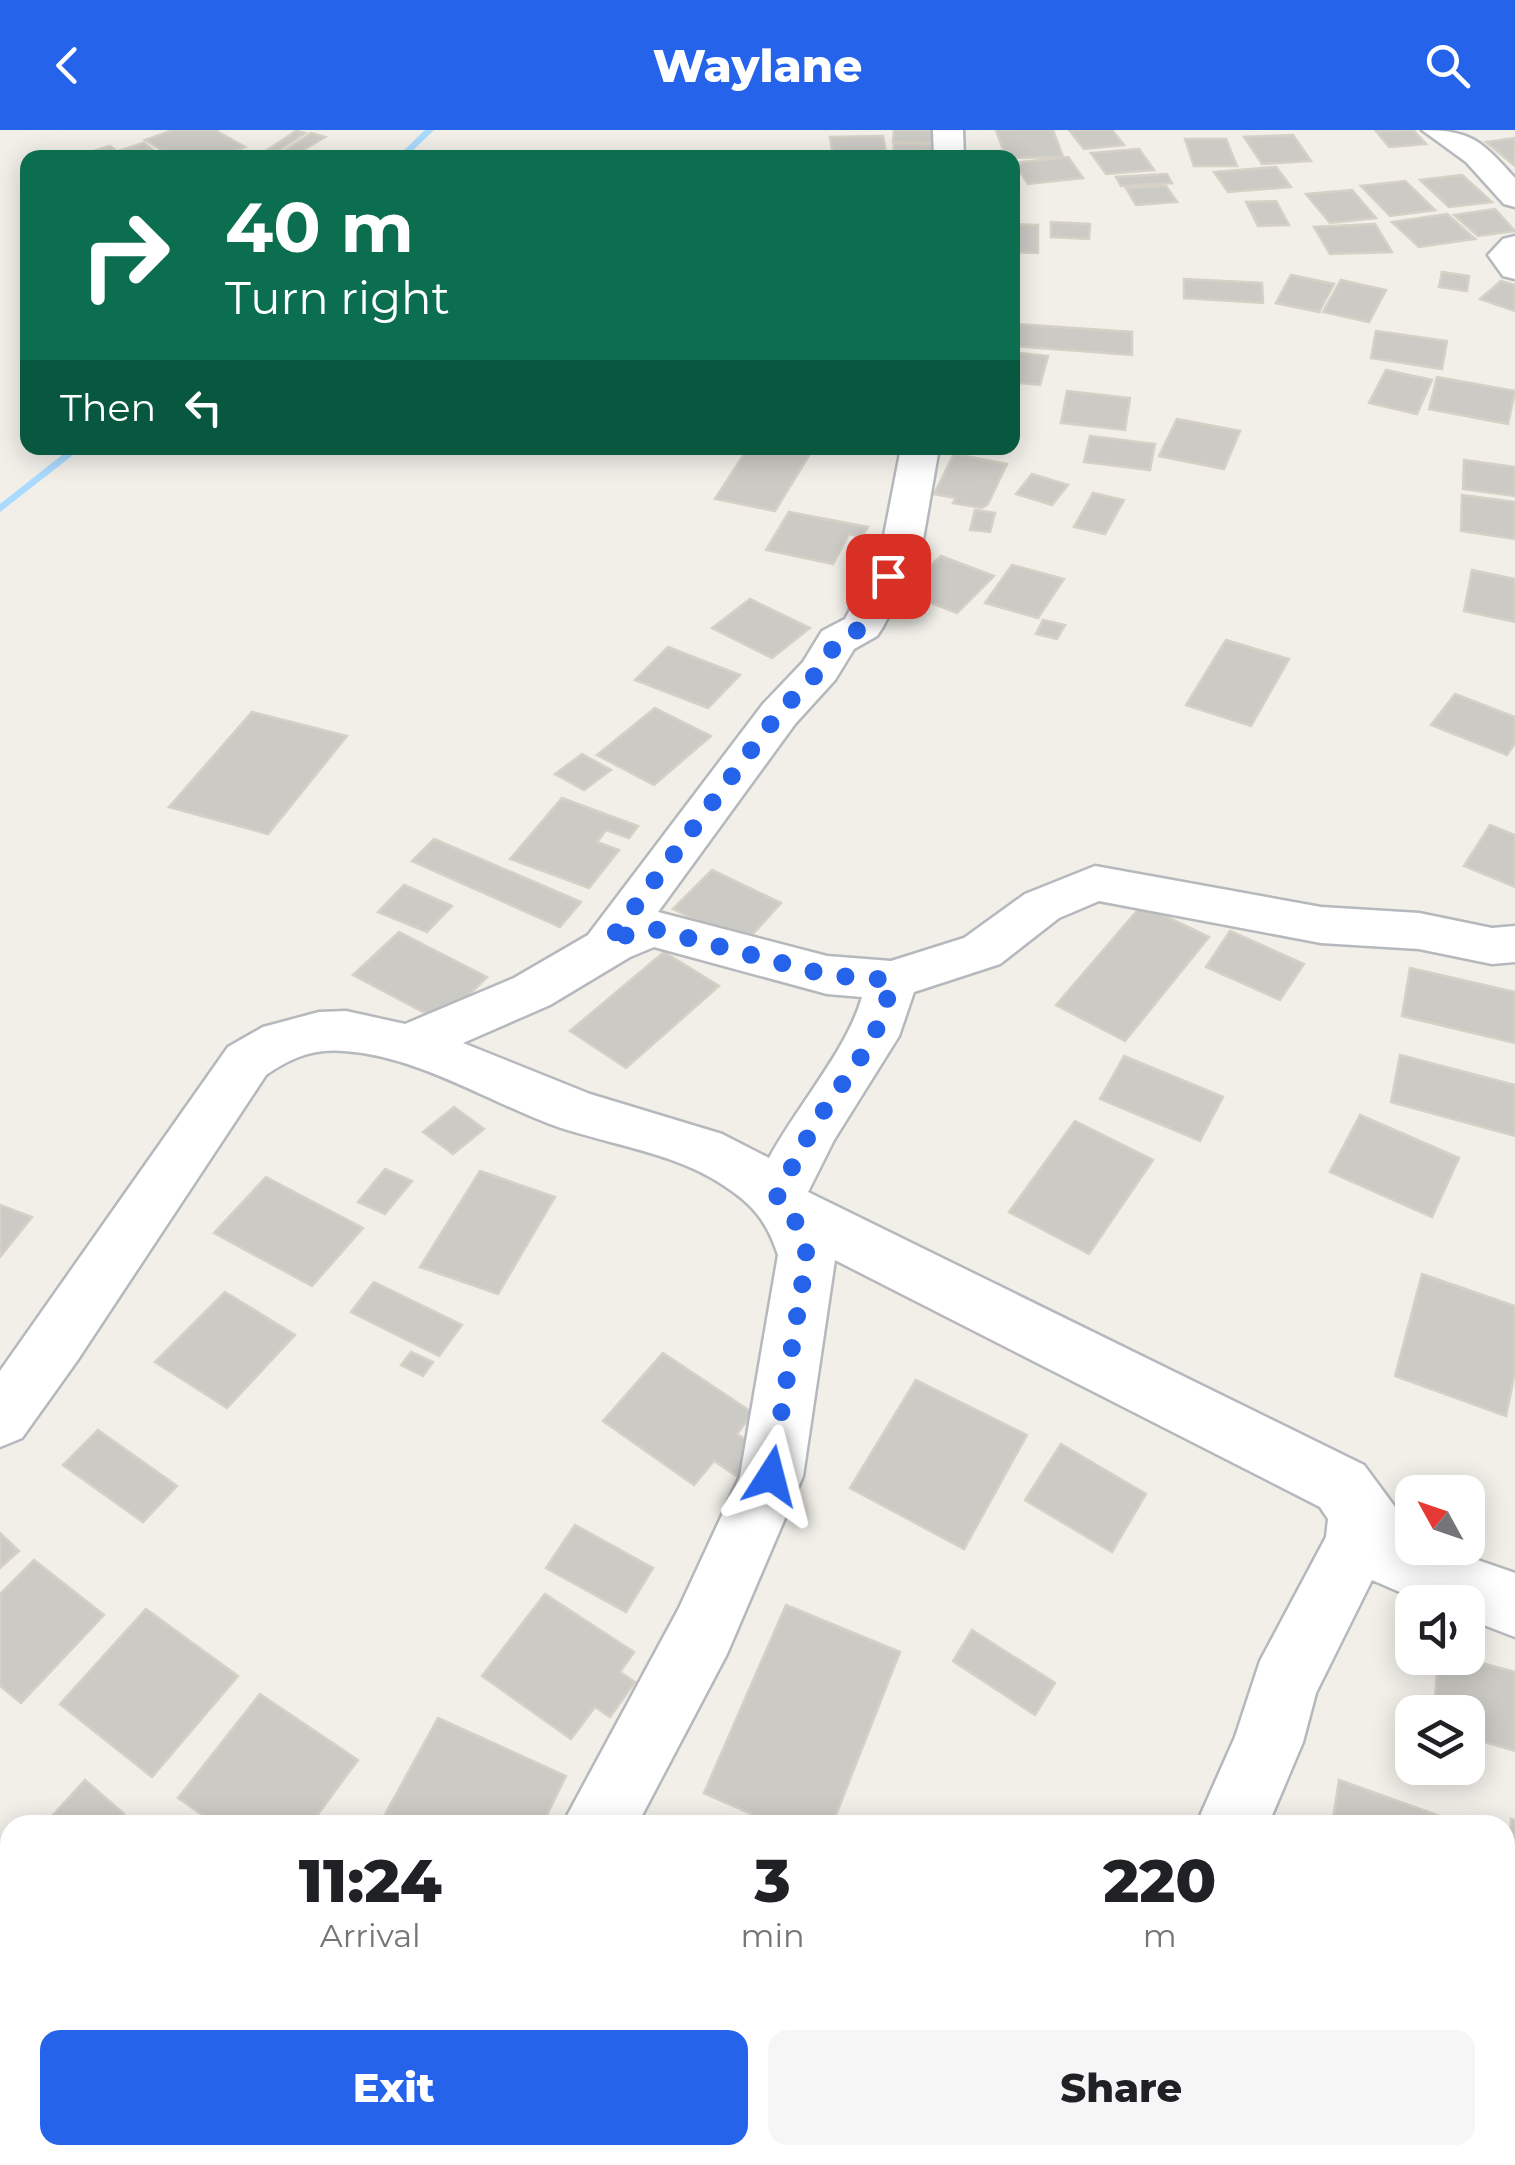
<!DOCTYPE html>
<html lang="en">
<head>
<meta charset="utf-8">
<style>
	:root { --surface:#fff; --page:#f6f6f6; --text:#202124; --muted:#757577; --accent:#2563eb }
	body { margin:0; font-family:Montserrat,sans-serif; background:var(--page); color:var(--text); height:100vh; display:flex; flex-direction:column; font-size:38px; white-space:nowrap }
	* { box-sizing:border-box; margin:0 }
	p { font-size:32px; color:var(--muted) }
	.icon { flex:none; width:55px; height:55px; fill:none; stroke:currentColor; stroke-width:2; stroke-linecap:round; stroke-linejoin:round }
	.map { position:relative; flex:1; overflow:hidden }
	.drawer { position:absolute; left:0px; top:1685px; width:1515px; height:350px; display:flex; flex-direction:column; background:var(--surface); border-radius:30px 30px 0 0; box-shadow:0 5px 25px #0003 }
	.drawer>* { flex:none }
	.hud { position:absolute; left:20px; top:20px; width:1000px; height:305px; border-radius:20px; box-shadow:0 5px 25px #0003; background:#0b6e4f; color:#fff; overflow:hidden }
	.needle { width:65px; rotate:310deg }
	.buttons { position:absolute; left:1395px; top:1345px; display:grid; gap:20px }
	.buttons a { display:grid; place-items:center; width:90px; height:90px; border-radius:20px; background:var(--surface); box-shadow:0 5px 25px #0003; font-size:50px }
	.pin { position:absolute; display:grid; place-items:center; width:85px; height:85px; color:#fff; margin:-42px; border-radius:20px; box-shadow:0 5px 15px #0006 }
	.me { position:absolute; width:110px; margin:-55px; rotate:9deg; stroke-linejoin:round; filter:drop-shadow(0 0 8px #0008) }
	.turn { display:flex; align-items:center; gap:35px; height:210px; padding:0 40px; font-size:45px }
	.turn .icon { width:130px; height:130px; stroke-width:2.5 }
	.turn b { display:block; font-size:70px; line-height:85px }
	.then { display:flex; align-items:center; height:95px; padding:0 40px; background:#0003; gap:20px; font-size:38px }
	.eta { display:flex; justify-content:space-evenly; align-items:center; height:170px; text-align:center }
	.eta b { font-size:60px; font-weight:800; line-height:70px }
	.action { display:flex; gap:20px; margin-top:auto; padding:20px 40px }
	.action a { flex:1; height:115px; border-radius:20px; background:var(--accent); color:#fff; font-size:40px; font-weight:800; line-height:115px; text-align:center }
	.action a+a { background:var(--page); color:var(--text) }
	header { display:flex; justify-content:space-between; align-items:center; height:130px; padding:0 40px; background:var(--accent); color:#fff; font-size:45px; font-weight:800 }
	.map>svg:first-child { display:block }
	.lines { fill:none; stroke-linecap:round; stroke-linejoin:round }
	.stream { fill:#aadaff; fill-rule:evenodd }
	.building { fill:#cccac5; stroke:#d6d1c6; stroke-width:2.5 }
	.minor-casing { stroke:#b5b8bc; stroke-width:5 }
	.minor { fill:#fff; fill-rule:evenodd }
	.route { stroke:#2563eb; stroke-width:18; stroke-dasharray:0 32.4 }
</style>
</head>
<body>
<header><svg class="icon" aria-label="back" viewBox="0 0 24 24"><path d="M15 5l-7 7 7 7"/></svg>Waylane<svg class="icon" aria-label="search" viewBox="0 0 24 24"><circle cx="10" cy="10" r="6"/><path d="M15 15l6 6"/></svg></header>
<div class="map">
<svg width="1515" height="2035" viewBox="0 0 1515 2035">
	<rect width="100%" height="100%" fill="#f1efe8"/>
	<g class="lines">
		<!-- stream -->
		<g class="stream">
			<polygon points="425,0 434,0 405,28 396,28"/>
			<polygon points="71,318 82,318 0,382 0,374"/>
		</g>
	</g>
	<!-- building -->
	<g class="building">
		<polygon points="173,0 215,0 245,17 217,28 175,28 145,10"/>
		<polygon points="894,0 940,0 940,14 893,12"/>
		<polygon points="996,0 1053,0 1063,27 1006,28"/>
		<polygon points="1069,0 1112,0 1124,15 1084,19"/>
		<polygon points="1413,0 1426,14 1389,17 1376,1"/>
		<polygon points="296,1 305,3 269,27 260,25"/>
		<polygon points="311,3 325,7 302,21 307,23 300,28 273,28"/>
		<polygon points="1293,5 1311,31 1262,34 1244,7"/>
		<polygon points="883,6 887,28 833,28 830,7"/>
		<polygon points="1515,8 1514,35 1486,12"/>
		<polygon points="1185,9 1226,9 1237,36 1194,36"/>
		<polygon points="144,13 163,28 130,28 121,20"/>
		<polygon points="894,13 941,14 941,27 893,25"/>
		<polygon points="110,16 126,28 89,28 84,24"/>
		<polygon points="1139,19 1154,40 1106,44 1091,23"/>
		<polygon points="1068,27 1083,48 1028,54 1014,33"/>
		<polygon points="1276,37 1291,57 1228,62 1214,42"/>
		<polygon points="1167,44 1172,53 1121,56 1116,47"/>
		<polygon points="1462,45 1492,72 1449,77 1420,50"/>
		<polygon points="1405,51 1435,80 1390,86 1361,56"/>
		<polygon points="1166,56 1177,72 1136,75 1126,58"/>
		<polygon points="1352,60 1376,88 1330,93 1306,64"/>
		<polygon points="1276,71 1289,95 1258,96 1246,72"/>
		<polygon points="1495,79 1515,101 1478,106 1454,85"/>
		<polygon points="1447,84 1475,109 1419,117 1392,92"/>
		<polygon points="1051,92 1090,94 1089,109 1051,107"/>
		<polygon points="1012,94 1038,95 1038,123 1012,122"/>
		<polygon points="1375,94 1392,122 1330,124 1314,97"/>
		<polygon points="1442,142 1469,146 1467,161 1439,157"/>
		<polygon points="1291,145 1334,154 1319,182 1276,173"/>
		<polygon points="1184,149 1262,153 1263,173 1184,168"/>
		<polygon points="1341,150 1386,160 1369,192 1323,182"/>
		<polygon points="1501,151 1515,155 1515,181 1480,169"/>
		<polygon points="1016,194 1132,202 1132,225 1014,216"/>
		<polygon points="1376,201 1447,211 1442,239 1371,228"/>
		<polygon points="1012,222 1048,226 1040,255 1012,252"/>
		<polygon points="1386,240 1432,250 1417,284 1369,273"/>
		<polygon points="1437,247 1515,261 1508,294 1429,279"/>
		<polygon points="1067,261 1130,268 1125,300 1061,293"/>
		<polygon points="1177,289 1240,301 1224,339 1159,326"/>
		<polygon points="1090,306 1155,314 1150,340 1084,332"/>
		<polygon points="748,318 813,319 775,381 715,369"/>
		<polygon points="954,324 1007,334 988,374 982,378 953,373 956,368 934,364"/>
		<polygon points="1464,330 1515,337 1515,366 1463,359"/>
		<polygon points="1032,344 1068,355 1052,375 1016,364"/>
		<polygon points="1093,363 1124,370 1105,404 1074,397"/>
		<polygon points="1462,365 1515,372 1515,409 1461,401"/>
		<polygon points="975,380 995,383 990,402 970,400"/>
		<polygon points="789,382 868,397 862,407 849,404 833,434 766,420"/>
		<polygon points="941,426 994,446 957,483 903,462"/>
		<polygon points="1012,435 1064,449 1038,488 985,473"/>
		<polygon points="1472,440 1515,449 1515,492 1464,481"/>
		<polygon points="750,469 810,498 772,528 712,498"/>
		<polygon points="1043,490 1065,495 1057,509 1036,504"/>
		<polygon points="1226,510 1289,529 1251,596 1186,575"/>
		<polygon points="668,517 740,545 708,578 635,550"/>
		<polygon points="1455,564 1515,587 1515,613 1507,625 1431,595"/>
		<polygon points="655,578 711,606 654,655 597,625"/>
		<polygon points="252,582 347,606 268,704 169,677"/>
		<polygon points="582,624 611,640 584,660 555,644"/>
		<polygon points="562,668 638,696 629,708 606,700 597,712 619,720 589,758 510,729"/>
		<polygon points="1490,695 1515,705 1515,757 1464,736"/>
		<polygon points="434,709 581,772 560,797 412,731"/>
		<polygon points="712,740 781,773 744,814 673,779"/>
		<polygon points="404,755 452,776 427,802 378,782"/>
		<polygon points="1142,775 1209,807 1125,911 1056,875"/>
		<polygon points="1230,801 1304,834 1280,870 1206,837"/>
		<polygon points="399,802 487,847 442,892 353,845"/>
		<polygon points="664,822 719,856 626,938 570,901"/>
		<polygon points="1410,838 1515,862 1515,913 1402,886"/>
		<polygon points="1400,925 1515,955 1515,1006 1391,972"/>
		<polygon points="1124,926 1223,967 1200,1011 1100,969"/>
		<polygon points="454,977 484,999 453,1024 423,1002"/>
		<polygon points="1360,985 1459,1028 1432,1087 1330,1042"/>
		<polygon points="1075,991 1153,1030 1089,1124 1009,1082"/>
		<polygon points="385,1039 412,1051 385,1084 358,1072"/>
		<polygon points="480,1041 555,1067 498,1164 420,1137"/>
		<polygon points="266,1047 363,1098 312,1156 214,1103"/>
		<polygon points="0,1075 32,1087 0,1127"/>
		<polygon points="1422,1144 1515,1176 1515,1242 1506,1286 1395,1246"/>
		<polygon points="374,1152 462,1195 439,1226 351,1182"/>
		<polygon points="225,1162 295,1205 227,1278 155,1232"/>
		<polygon points="411,1222 433,1232 423,1246 401,1235"/>
		<polygon points="663,1223 753,1283 737,1304 761,1320 738,1347 714,1331 694,1355 603,1291"/>
		<polygon points="916,1250 1027,1305 964,1419 850,1358"/>
		<polygon points="98,1300 177,1356 143,1392 63,1335"/>
		<polygon points="1061,1314 1146,1364 1112,1422 1025,1370"/>
		<polygon points="575,1395 653,1438 626,1482 546,1438"/>
		<polygon points="0,1403 19,1421 0,1438"/>
		<polygon points="34,1430 104,1485 21,1573 0,1556 0,1464"/>
		<polygon points="545,1464 634,1522 620,1542 635,1552 610,1587 595,1577 571,1609 482,1546"/>
		<polygon points="786,1475 900,1522 832,1695 776,1695 704,1663"/>
		<polygon points="146,1479 238,1546 152,1647 60,1574"/>
		<polygon points="972,1500 1055,1553 1035,1585 953,1531"/>
		<polygon points="1438,1528 1464,1528 1515,1542 1515,1621 1468,1607 1468,1582 1434,1582"/>
		<polygon points="260,1564 358,1630 310,1695 217,1695 178,1668"/>
		<polygon points="438,1588 566,1646 542,1695 392,1695 382,1690"/>
		<polygon points="85,1650 124,1684 115,1695 44,1695"/>
		<polygon points="1339,1650 1445,1688 1445,1695 1332,1695"/>
		<polygon points="1511,1689 1515,1690 1515,1795 1507,1793"/>
		<polygon points="1505,1834 1515,1837 1515,2021 1505,2017"/>
		<polygon points="0,1848 10,1852 10,1901 0,1918"/>
		<polygon points="592,2025 702,2025 699,2035 588,2035"/>
		<polygon points="715,2025 809,2025 805,2035 711,2035"/>
	</g>
	<g class="lines">
		<!-- minor casing -->
		<g class="minor-casing">
			<g id="minor">
				<polygon points="933,0 963,0 964,28 934,28"/>
				<path d="M1422,0C1473,0 1482,12 1515,48V77L1504,74L1466,32Z"/>
				<polygon points="1515,106 1515,149 1503,146 1488,125 1503,109"/>
				<path d="M901,318H939L921,421L883,497L877,506L854,519L835,550L795,594L658,782L827,826L891,831L964,808L1025,764L1095,736L1321,777L1419,783L1492,798L1515,796V832L1492,834L1419,819L1321,813L1099,771L1059,788L1000,834L914,862L899,906L834,1010L808,1062L1364,1335L1412,1400V1418H1443L1515,1443V1507L1468,1489V1472H1423L1372,1450L1316,1563L1303,1612L1268,1695H1196L1235,1607L1260,1531L1326,1407L1328,1389L1320,1377L835,1130L803,1346L727,1524L637,1695H562L679,1478L740,1346L778,1125C767,1092 754,1075 723,1055C675,1023 612,1015 558,997C488,972 419,926 344,921C314,918 290,928 266,945L77,1231L22,1308L0,1317V1241L228,917L263,897L319,882L346,881L405,894L514,848L588,805L763,574L803,532L822,501L845,489L881,421ZM654,817L827,864L862,867C847,920 797,976 769,1028L722,1004L590,964L463,913L550,875L630,827Z"/>
				<polygon points="1055,2025 1135,2025 1133,2035 1053,2035"/>
			</g>
		</g>
		<!-- minor -->
		<use href="#minor" class="minor"/>
	</g>
	<g class="lines">
		<!-- route -->
		<path class="route" d="M771,1346L807,1125L792,1082L777,1067C791,1040 804,1011 821,985C852,937 882,909 891,850L827,845L654,799L631,803L608,813L778,584L820,540L838,510L862,498L888,446"/>
	</g>
</svg>
<div class="buttons">
<a><svg class="needle" viewBox="-14 -14 28 28"><path d="M0-13l5 13h-10z" fill="#e53935"/><path d="M0 13l5-13h-10z" fill="#757577"/></svg></a>
<a><svg class="icon" aria-label="sound" viewBox="0 0 24 24"><path d="M4 9h4l5-4v14l-5-4H4zM17 9q2 3 0 6"/></svg></a>
<a><svg class="icon" aria-label="layers" viewBox="0 0 24 24"><path d="M12 4l9 5-9 5-9-5zM3 14l9 5 9-5"/></svg></a>
</div>
<div class="pin" style="left:888px;top:446px;background:#d93025"><svg class="icon" aria-label="arrive" viewBox="0 0 24 24"><path d="M6 21V4h12l-3 4 3 4H6"/></svg></div>
<svg class="me" style="left:771px;top:1346px" viewBox="-20 -20 40 40"><path d="M0-17L14 15 0 8-14 15z" fill="#2563eb" stroke="#fff" stroke-width="4"/></svg>
<div class="hud">
<div class="turn"><svg class="icon" aria-label="right" viewBox="0 0 24 24"><path d="M7 20v-9h11M14 6l5 5-5 5"/></svg><div><b>40 m</b>Turn right</div></div>
<div class="then">Then<svg class="icon" aria-label="left" viewBox="0 0 24 24"><path d="M17 20v-9H6M10 6l-5 5 5 5"/></svg></div>
</div>
<section class="drawer">
<div class="eta">
<div><b>11:24</b><p>Arrival</p></div>
<div><b>3</b><p>min</p></div>
<div><b>220</b><p>m</p></div>
</div>
<div class="action"><a>Exit</a><a>Share</a></div>
</section>
</div>
</body>
</html>
